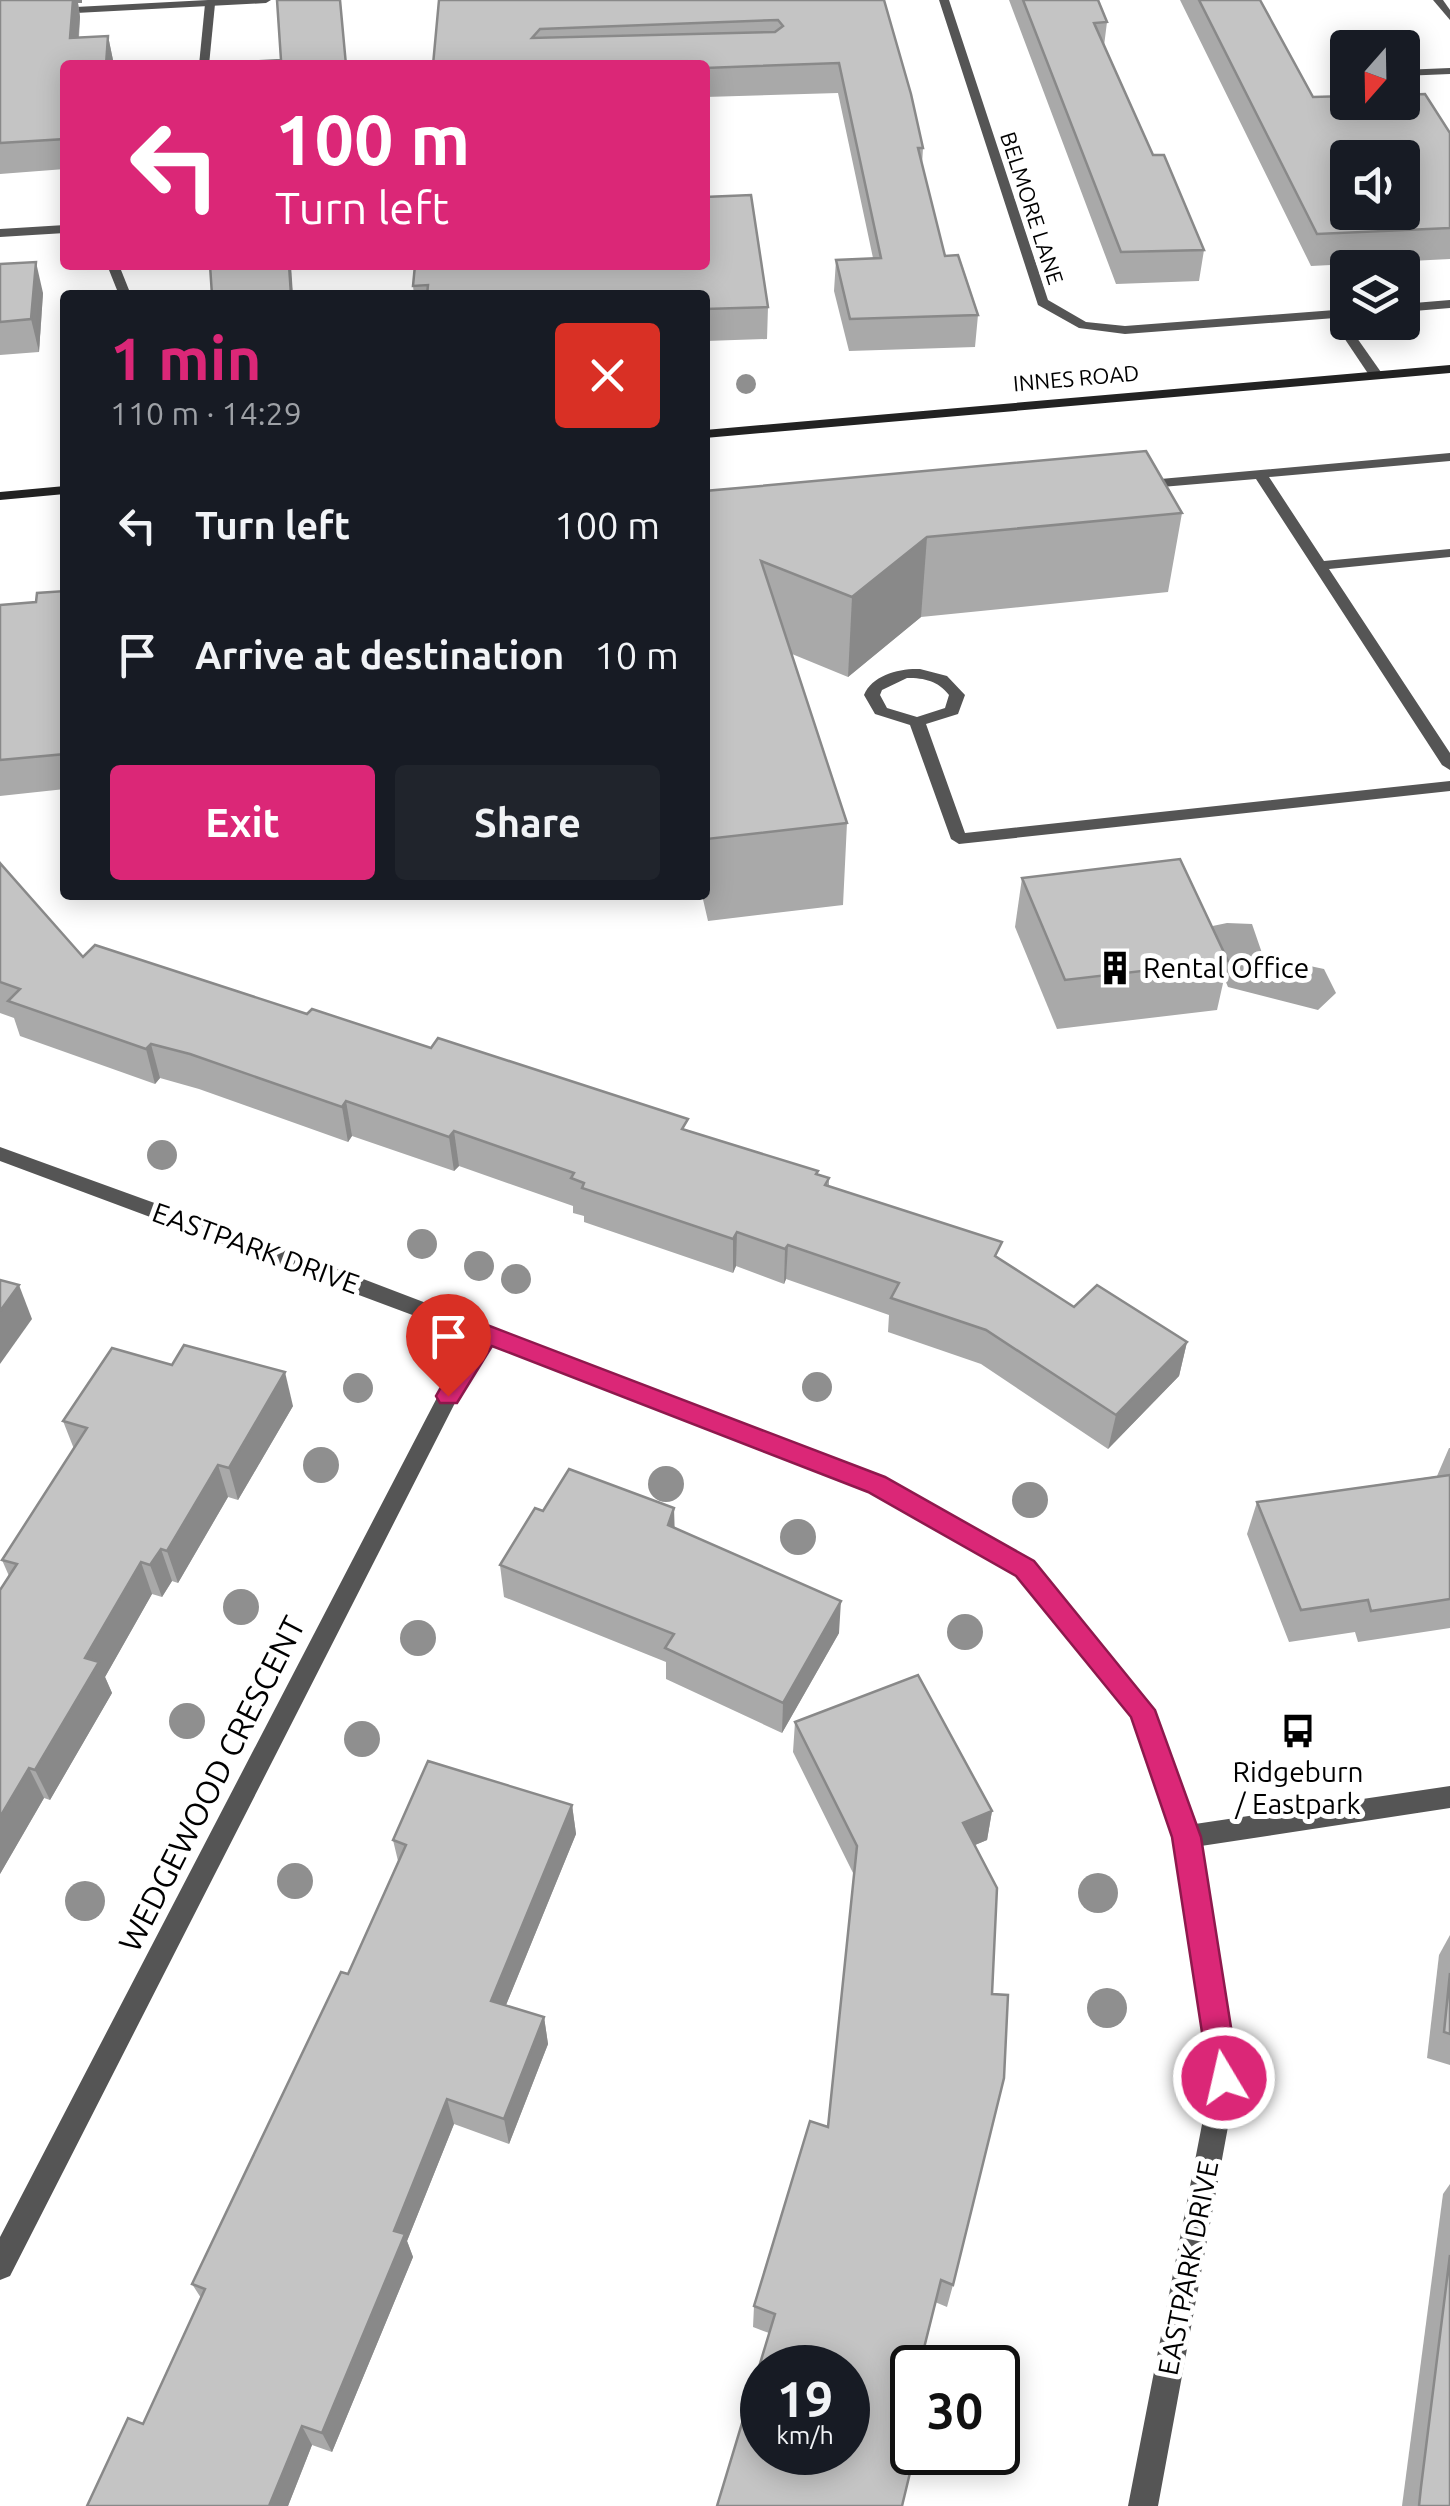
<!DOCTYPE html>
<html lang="en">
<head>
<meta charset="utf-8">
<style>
	:root { --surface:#171b24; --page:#20242c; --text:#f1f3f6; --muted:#9ea1a6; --accent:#db2777 }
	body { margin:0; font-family:Ubuntu,sans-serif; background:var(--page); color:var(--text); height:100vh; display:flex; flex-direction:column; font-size:38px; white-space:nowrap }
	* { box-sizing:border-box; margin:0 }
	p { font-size:32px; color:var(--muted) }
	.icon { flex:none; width:55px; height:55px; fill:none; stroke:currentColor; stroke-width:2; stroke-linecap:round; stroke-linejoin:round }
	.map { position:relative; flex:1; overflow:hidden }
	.details { position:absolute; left:60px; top:290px; width:650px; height:610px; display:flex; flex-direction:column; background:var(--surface); border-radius:10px; box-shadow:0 5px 25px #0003 }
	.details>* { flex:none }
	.top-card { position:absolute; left:60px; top:60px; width:650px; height:210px; border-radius:10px; box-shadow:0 5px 25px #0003; background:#db2777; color:#fff; overflow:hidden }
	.needle { width:65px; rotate:200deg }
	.controls { position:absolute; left:1330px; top:30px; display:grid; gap:20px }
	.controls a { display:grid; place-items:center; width:90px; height:90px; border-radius:10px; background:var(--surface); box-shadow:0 5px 25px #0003; font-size:50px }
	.speed { position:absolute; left:740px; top:2345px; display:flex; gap:20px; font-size:50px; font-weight:700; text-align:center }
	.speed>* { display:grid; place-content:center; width:130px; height:130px; border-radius:50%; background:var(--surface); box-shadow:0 5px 25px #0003; line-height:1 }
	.speed small { font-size:25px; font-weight:400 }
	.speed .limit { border:5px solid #111; border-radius:15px; background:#fff; color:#111 }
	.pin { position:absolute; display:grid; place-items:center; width:85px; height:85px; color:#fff; margin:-102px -42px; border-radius:50% 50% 50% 0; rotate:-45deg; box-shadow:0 0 10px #0007 }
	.pin .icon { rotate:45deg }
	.me { position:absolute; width:110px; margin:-55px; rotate:351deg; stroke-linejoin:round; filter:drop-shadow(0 0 8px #0008) }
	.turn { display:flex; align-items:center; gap:35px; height:210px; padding:0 50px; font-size:45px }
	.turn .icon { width:130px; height:130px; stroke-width:2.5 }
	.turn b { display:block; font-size:70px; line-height:85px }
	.round { display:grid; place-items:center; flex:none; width:105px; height:105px; border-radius:10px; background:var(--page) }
	.overview { display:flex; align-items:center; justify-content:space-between; height:170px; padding:0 50px }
	h1 { font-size:60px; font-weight:700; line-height:75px; color:var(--accent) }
	.action { display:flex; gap:20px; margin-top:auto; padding:20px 50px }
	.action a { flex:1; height:115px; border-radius:10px; background:var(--accent); color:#fff; font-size:40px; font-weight:700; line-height:115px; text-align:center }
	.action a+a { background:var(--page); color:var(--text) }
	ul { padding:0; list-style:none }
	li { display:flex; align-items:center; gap:30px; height:130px; padding:0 50px }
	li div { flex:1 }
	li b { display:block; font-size:38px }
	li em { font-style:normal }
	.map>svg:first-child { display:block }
	.water { fill:#a3a3a3 }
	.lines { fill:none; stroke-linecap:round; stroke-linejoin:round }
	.lane { fill:#555; fill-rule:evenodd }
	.street { fill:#555; fill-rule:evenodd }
	.secondary { fill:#222; fill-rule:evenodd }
	.tree { fill:#8f8f8f }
	.wall { fill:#a9a9a9 }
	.shaded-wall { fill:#898989 }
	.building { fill:#c4c4c4; stroke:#898989; stroke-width:2.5; fill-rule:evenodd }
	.route { fill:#db2777; stroke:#8e194d; stroke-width:2.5 }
	.labels { text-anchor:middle; stroke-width:10; stroke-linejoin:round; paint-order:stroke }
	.far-street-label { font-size:22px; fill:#000; stroke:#fff }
	.poi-label { font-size:28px; fill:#000; stroke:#fff; text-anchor:start }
	.street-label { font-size:28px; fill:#000; stroke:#fff }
	.near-street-label { font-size:32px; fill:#000; stroke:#fff }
</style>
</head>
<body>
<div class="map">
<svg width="1450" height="2506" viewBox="0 0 1450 2506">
	<rect width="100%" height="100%" fill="#fff"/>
	<!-- water -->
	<polygon class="water" points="1227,923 1252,924 1263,956 1324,969 1336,993 1318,1010 1228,987 1203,928"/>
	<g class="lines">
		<!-- lane -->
		<g class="lane">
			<polygon points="210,1 215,4 209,65 199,65 205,4"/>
			<polygon points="1450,68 1450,74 1402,76 1402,70"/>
			<polygon points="65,225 65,233 0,237 0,229"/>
			<polygon points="107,265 119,265 131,295 119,295"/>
			<polygon points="1330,311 1338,311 1383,375 1381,378 1371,378 1328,314"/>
			<polygon points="1450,453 1450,461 1269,477 1324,561 1450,549 1450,557 1329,569 1450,753 1450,770 1442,765 1256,479 1138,489 1131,485 1138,481"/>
			<path d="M920,669L947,676L965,695L958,714L926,724L965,833L1450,781V791L959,844L951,839L910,725L875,714L864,695C872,675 900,668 920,669ZM907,678C925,678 938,681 949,695L945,708L917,717L887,708L880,695L882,690Z"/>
		</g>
		<!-- street -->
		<g class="street">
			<polygon points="208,0 271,0 266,3 0,17 0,11"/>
			<polygon points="939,0 949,0 1048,300 1086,322 1125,326 1348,309 1348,317 1125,334 1079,328 1038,305"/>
			<polygon points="1433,0 1443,0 1450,10 1450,20"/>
			<polygon points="1450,300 1450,308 1402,312 1402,304"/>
			<polygon points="0,1147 337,1269 885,1478 1033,1561 1150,1703 1195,1824 1450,1786 1450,1808 1201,1846 1237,2078 1158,2506 1128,2506 1211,2078 1175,1837 1132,1716 1017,1575 869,1490 492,1345 456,1401 10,2276 0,2280 0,2237 441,1390 474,1338 0,1161"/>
		</g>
		<!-- secondary -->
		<g class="secondary">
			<polygon points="1450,365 1450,373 705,438 705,430"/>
			<polygon points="65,486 65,494 0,500 0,492"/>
		</g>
	</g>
	<!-- trees -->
	<g class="tree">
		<circle cx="746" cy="384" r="10"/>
		<circle cx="162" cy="1155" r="15"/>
		<circle cx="422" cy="1244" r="15"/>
		<circle cx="479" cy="1266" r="15"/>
		<circle cx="516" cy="1279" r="15"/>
		<circle cx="817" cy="1387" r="15"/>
		<circle cx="358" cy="1388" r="15"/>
		<circle cx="321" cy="1465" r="18"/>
		<circle cx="666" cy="1484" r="18"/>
		<circle cx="1030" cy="1500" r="18"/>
		<circle cx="798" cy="1537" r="18"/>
		<circle cx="241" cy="1607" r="18"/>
		<circle cx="965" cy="1632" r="18"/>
		<circle cx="418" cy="1638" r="18"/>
		<circle cx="187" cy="1721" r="18"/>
		<circle cx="362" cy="1739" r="18"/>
		<circle cx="295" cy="1881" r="18"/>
		<circle cx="1098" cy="1893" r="20"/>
		<circle cx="85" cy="1901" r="20"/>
		<circle cx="1107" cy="2008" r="20"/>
	</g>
	<!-- wall -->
	<g class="wall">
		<polygon points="0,0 82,0 82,3 78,3 80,17 79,38 108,36 114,65 65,65 65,169 0,174"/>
		<polygon points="439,0 884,0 923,148 922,165 945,256 978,315 975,347 849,351 834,291 836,260 873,258 838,93 705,97 705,65 433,65"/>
		<polygon points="1009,0 1098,0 1107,22 1104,46 1153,155 1204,250 1199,281 1116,284"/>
		<polygon points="1180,0 1260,0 1313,97 1450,133 1450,259 1311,266"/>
		<polygon points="751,195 768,307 767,339 705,341 705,295 414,295 413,286 415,265 705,265 705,197"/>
		<polygon points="0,264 43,293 39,352 0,355"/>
		<polygon points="705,491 1182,513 1168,592 921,617 848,677 792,654 847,823 843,905 708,921 702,895 705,895"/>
		<polygon points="65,591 65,789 0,796 0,605 36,602"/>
		<polygon points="0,863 83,957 307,1014 689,1131 829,1178 829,1186 999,1258 1074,1307 1187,1342 1179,1376 1108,1449 981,1364 888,1332 889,1315 786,1279 784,1284 736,1266 733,1273 584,1222 584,1216 573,1213 573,1206 459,1166 454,1171 352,1136 348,1142 199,1089 160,1078 155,1084 20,1036 14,1018 0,1013"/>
		<polygon points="1022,878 1228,961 1217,1010 1057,1029 1015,927"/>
		<polygon points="293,1406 238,1500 228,1497 178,1583 172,1581 162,1597 152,1594 105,1677 112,1693 50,1800 44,1798 0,1874 9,1576 2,1560 74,1449 63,1421"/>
		<polygon points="1449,1448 1450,1448 1450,1628 1358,1642 1355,1632 1289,1642 1247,1534 1257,1502 1437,1476"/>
		<polygon points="543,1511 675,1527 839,1633 782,1733 666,1679 666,1662 504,1597 500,1565"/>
		<polygon points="795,1722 992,1811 987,1840 975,1845 953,2285 947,2307 935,2302 769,2333 753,2327 754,2306 828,2127 854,1875 793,1752"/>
		<polygon points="572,1805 576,1834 506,2005 544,2017 548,2044 509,2144 454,2124 407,2241 413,2257 332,2452 312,2445 288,2506 87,2506 143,2424 201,2298 192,2284 348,1974 398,1861 393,1840"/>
		<polygon points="1450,1935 1450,2065 1427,2058 1439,1955"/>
		<polygon points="1450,2184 1450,2506 1402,2506 1443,2194"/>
	</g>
	<!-- shaded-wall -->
	<g class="shaded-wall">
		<polygon points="0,0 82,0 82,3 78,3 80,17 76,65"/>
		<polygon points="108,36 114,65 106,65"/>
		<polygon points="36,262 43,293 39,352 31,319"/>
		<polygon points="289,265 291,265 293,295 291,295"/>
		<polygon points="927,537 921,617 848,677 852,597"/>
		<polygon points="151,1044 160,1078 155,1084 146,1049"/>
		<polygon points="346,1101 352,1136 348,1142 342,1107"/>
		<polygon points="454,1131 459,1166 454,1171 449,1137"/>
		<polygon points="737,1232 736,1266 733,1273 733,1239"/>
		<polygon points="788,1245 786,1279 784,1284 785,1249"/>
		<polygon points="19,1285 32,1319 0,1364 0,1311"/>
		<polygon points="1187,1342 1179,1376 1108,1449 1116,1415"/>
		<polygon points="285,1372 293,1406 238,1500 229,1468"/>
		<polygon points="218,1465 228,1497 178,1583 167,1551"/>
		<polygon points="674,1508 675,1540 668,1525"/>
		<polygon points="161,1549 172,1581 162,1597 150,1565"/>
		<polygon points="141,1562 152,1594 105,1677 112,1693 50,1800 35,1770 85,1658"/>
		<polygon points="841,1601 839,1633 782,1733 783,1703"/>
		<polygon points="29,1768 44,1798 0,1874 0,1817"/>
		<polygon points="572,1805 576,1834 497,2027 491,2001"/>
		<polygon points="992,1811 987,1840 958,1852 963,1823"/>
		<polygon points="544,2017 548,2044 509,2144 504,2119"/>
		<polygon points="447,2099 454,2124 407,2241 413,2257 332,2452 322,2433 394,2231"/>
		<polygon points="302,2426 312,2445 288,2506 269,2506"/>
	</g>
	<!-- building -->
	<g class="building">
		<polygon points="0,0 73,0 70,38 108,36 106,65 65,65 65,139 0,143"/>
		<polygon points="277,0 340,0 346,65 246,65 246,62 281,60"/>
		<path d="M439,0H884L911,94L923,148H918L945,256L958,255L978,315L850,319L836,260L881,258L839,63L705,68V65H433ZM778,20L783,26L775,32L532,38L540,29Z"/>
		<polygon points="1023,0 1098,0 1107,22 1094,23 1153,155 1164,155 1204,250 1121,252"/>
		<path d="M1199,0H1260L1313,97L1348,96V102H1402V95L1425,94L1450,133V228L1317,234ZM1348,158H1402V212H1348Z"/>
		<polygon points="751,195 768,307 705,309 705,295 427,295 428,285 413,286 415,265 705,265 705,197"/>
		<polygon points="36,262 31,319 0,322 0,264"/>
		<polygon points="210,265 289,265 291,295 212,295"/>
		<polygon points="1146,451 1182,513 927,537 852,597 761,561 847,823 707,839 705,830 705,491"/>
		<polygon points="65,591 65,754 0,760 0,605 36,602 37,593"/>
		<polygon points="1180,859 1228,961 1065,980 1022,878"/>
		<polygon points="0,863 83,957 95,945 307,1014 312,1009 431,1048 438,1038 688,1119 682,1129 818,1171 816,1174 829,1178 825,1185 1002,1242 995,1256 1074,1307 1097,1285 1187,1342 1116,1415 986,1330 891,1298 899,1283 788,1245 785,1249 737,1232 733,1239 582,1188 584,1183 571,1178 574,1173 454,1131 449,1137 346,1101 342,1107 190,1054 151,1044 146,1049 8,1001 20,989 0,982"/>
		<polygon points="0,1280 19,1285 0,1311"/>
		<polygon points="184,1345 285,1372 229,1468 218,1465 167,1551 161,1549 150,1565 141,1562 85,1658 99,1662 35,1770 29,1768 0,1817 0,1590 17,1564 2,1560 87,1428 63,1421 112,1348 172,1365"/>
		<polygon points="569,1469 674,1508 668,1525 841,1601 783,1703 665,1648 674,1634 500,1565 535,1508 543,1511"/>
		<polygon points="1450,1475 1450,1599 1371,1611 1368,1600 1301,1610 1257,1502"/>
		<path d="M918,1675L992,1811L963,1823L997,1888L992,1994L1008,1995L1004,2078L953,2285L941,2280L919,2368H912V2392L910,2403L912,2404V2452H915L902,2506H717L775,2314L754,2306L810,2121L828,2127L857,1846L795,1722ZM762,2368H848V2452H762Z"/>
		<polygon points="428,1761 572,1805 491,2001 544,2017 504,2119 447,2099 394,2231 405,2234 322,2433 302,2426 269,2506 87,2506 128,2418 143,2424 205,2289 192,2284 341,1972 348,1974 406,1845 393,1840"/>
		<polygon points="1450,1973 1450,2034 1444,2032"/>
		<polygon points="1450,2255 1450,2506 1419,2506 1421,2487"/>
	</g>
	<!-- route -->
	<polygon class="route" points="487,1325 885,1477 1034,1561 1155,1710 1201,1837 1239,2078 1235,2088 1224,2093 1213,2088 1209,2078 1172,1837 1131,1717 1016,1576 868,1492 492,1346 457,1403 440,1403 436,1396 440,1389 479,1328"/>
	<!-- icons -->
	<defs>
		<g id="building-bare" transform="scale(2.7)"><path d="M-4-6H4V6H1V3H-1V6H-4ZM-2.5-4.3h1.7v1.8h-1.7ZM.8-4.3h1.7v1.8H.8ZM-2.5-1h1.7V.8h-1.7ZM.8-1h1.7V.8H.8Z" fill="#000" stroke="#fff" stroke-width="2.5" paint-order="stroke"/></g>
		<g id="bus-bare" transform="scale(2.7)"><path d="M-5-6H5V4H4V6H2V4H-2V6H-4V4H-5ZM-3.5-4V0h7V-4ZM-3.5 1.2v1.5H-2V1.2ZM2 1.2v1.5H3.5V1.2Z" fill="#000" stroke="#fff" stroke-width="2.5" paint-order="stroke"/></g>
	</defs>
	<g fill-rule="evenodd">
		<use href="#building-bare" x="1115" y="968"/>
		<use href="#bus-bare" x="1298" y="1731"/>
	</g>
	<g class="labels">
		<!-- far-street labels -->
		<g class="far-street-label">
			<text transform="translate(1032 208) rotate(72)" y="8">BELMORE LANE</text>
			<text transform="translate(1076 378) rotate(-5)" y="8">INNES ROAD</text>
		</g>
		<!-- poi labels -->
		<g class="poi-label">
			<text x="1143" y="978">Rental Office</text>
			<text x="1298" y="1782" text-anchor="middle">Ridgeburn<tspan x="1298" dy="32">/ Eastpark</tspan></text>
		</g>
		<!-- street labels -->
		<g class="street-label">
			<text transform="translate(256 1248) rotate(20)" y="10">EASTPARK DRIVE</text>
			<text transform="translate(1188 2268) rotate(-79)" y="10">EASTPARK DRIVE</text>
		</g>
		<!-- near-street labels -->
		<g class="near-street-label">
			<text transform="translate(212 1784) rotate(-63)" y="11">WEDGEWOOD CRESCENT</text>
		</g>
	</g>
</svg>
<div class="controls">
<a><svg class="needle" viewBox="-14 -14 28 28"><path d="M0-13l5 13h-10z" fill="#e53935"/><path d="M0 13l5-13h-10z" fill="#9ea1a6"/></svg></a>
<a><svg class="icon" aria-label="sound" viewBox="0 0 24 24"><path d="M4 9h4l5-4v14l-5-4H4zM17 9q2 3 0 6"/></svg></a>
<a><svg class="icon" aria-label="layers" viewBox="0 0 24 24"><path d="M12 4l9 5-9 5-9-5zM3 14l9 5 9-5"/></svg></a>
</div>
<div class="speed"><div>19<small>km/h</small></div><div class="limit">30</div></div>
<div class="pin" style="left:448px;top:1396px;background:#d93025"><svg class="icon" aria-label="arrive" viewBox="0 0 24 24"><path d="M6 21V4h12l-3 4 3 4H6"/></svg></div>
<svg class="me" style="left:1224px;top:2078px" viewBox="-20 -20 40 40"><circle r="17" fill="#db2777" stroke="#fff" stroke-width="3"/><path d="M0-11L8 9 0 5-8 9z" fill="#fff"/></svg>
<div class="top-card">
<div class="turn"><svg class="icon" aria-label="left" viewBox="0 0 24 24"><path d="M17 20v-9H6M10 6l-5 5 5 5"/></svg><div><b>100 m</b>Turn left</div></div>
</div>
<section class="details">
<div class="overview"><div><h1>1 min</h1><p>110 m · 14:29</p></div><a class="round" style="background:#d93025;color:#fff"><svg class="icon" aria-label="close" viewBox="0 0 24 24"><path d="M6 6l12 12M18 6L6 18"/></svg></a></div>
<ul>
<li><svg class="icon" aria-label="left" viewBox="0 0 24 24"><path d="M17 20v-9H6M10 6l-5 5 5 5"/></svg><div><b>Turn left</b></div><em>100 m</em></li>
<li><svg class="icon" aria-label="arrive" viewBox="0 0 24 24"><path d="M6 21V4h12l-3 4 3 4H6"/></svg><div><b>Arrive at destination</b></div><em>10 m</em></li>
</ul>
<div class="action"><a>Exit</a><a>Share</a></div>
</section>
</div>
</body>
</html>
